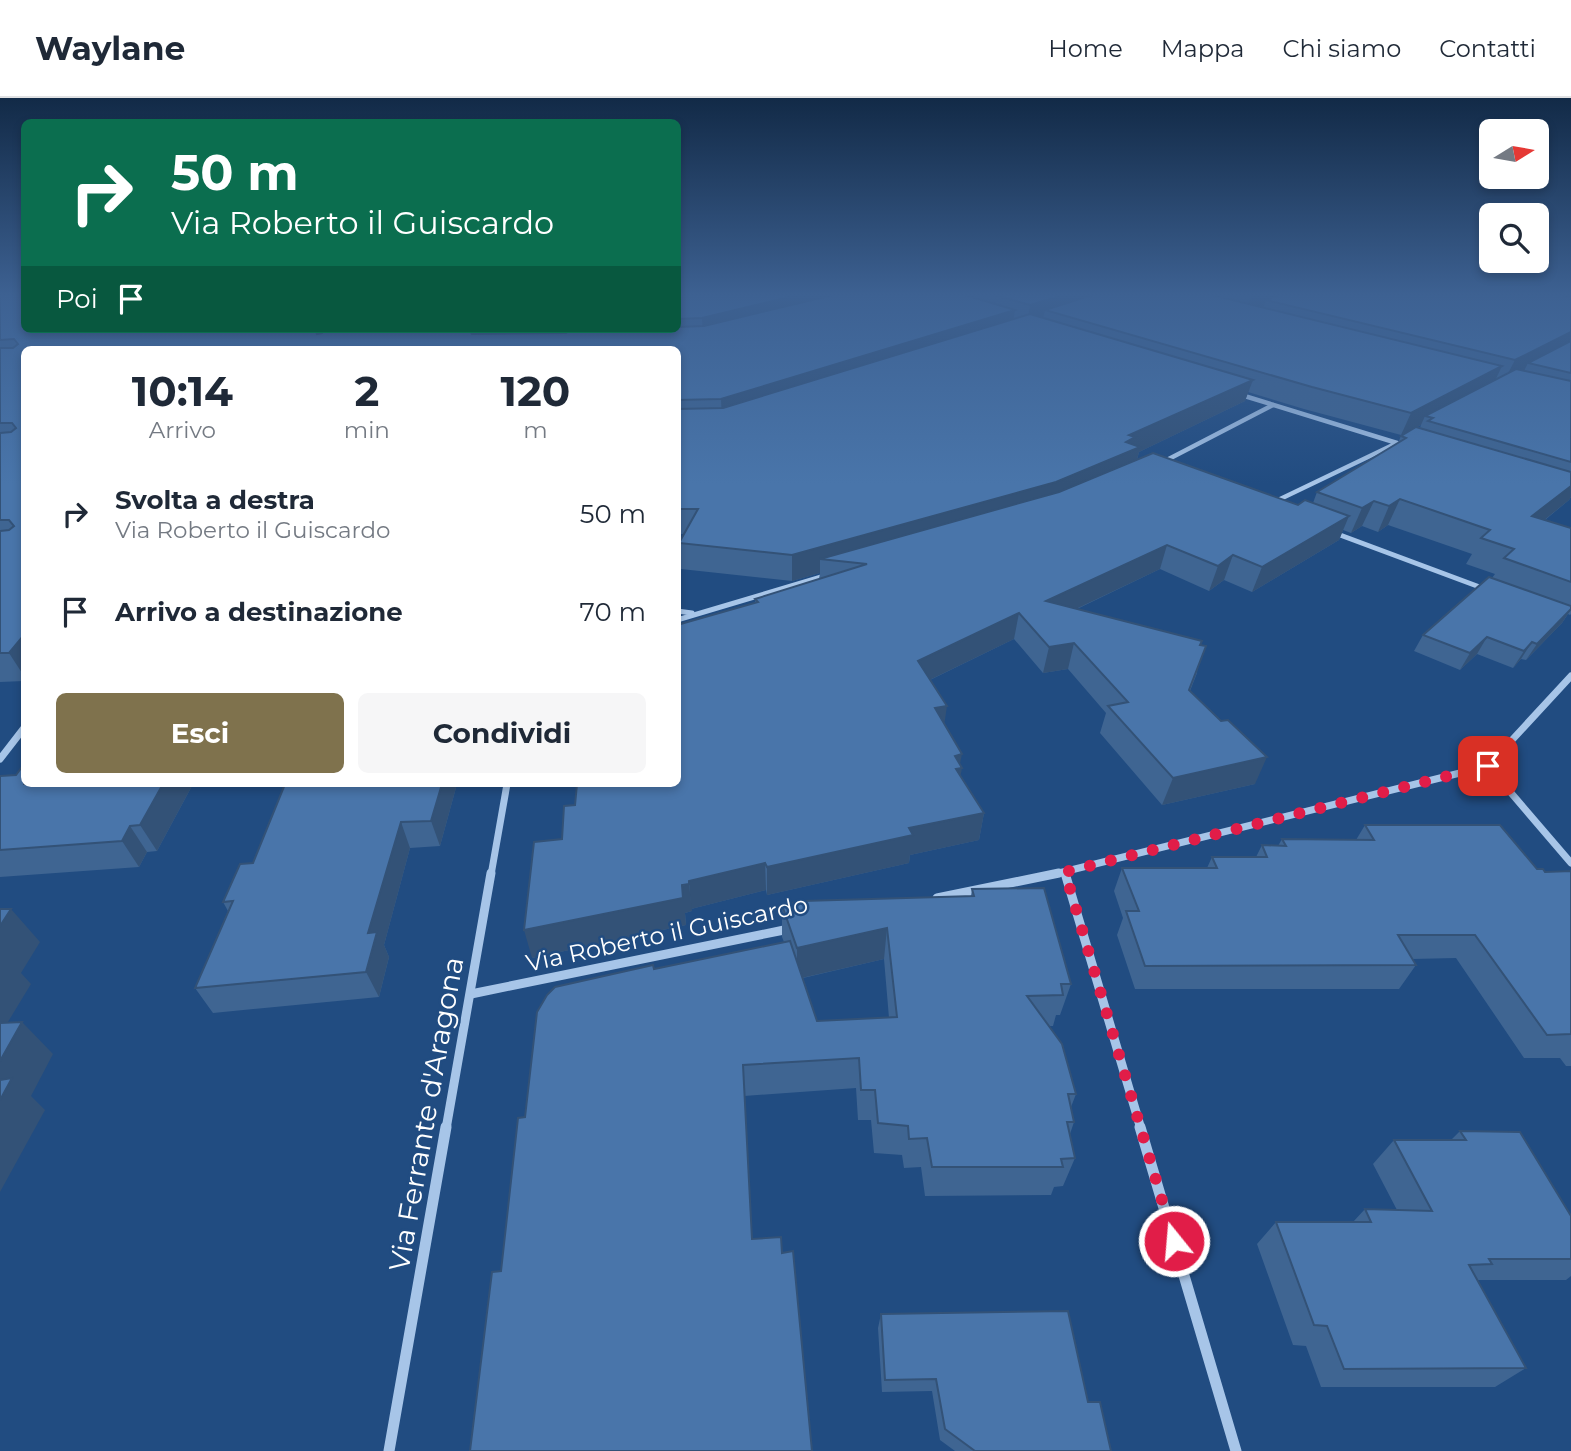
<!DOCTYPE html>
<html lang="it">
<head>
<meta charset="utf-8">
<style>
	:root { --surface:#fff; --page:#f6f6f7; --text:#1f2937; --muted:#747a83; --line:#e0e1e3; --accent:#7f724d }
	body { margin:0; font-family:Montserrat,sans-serif; background:var(--page); color:var(--text); height:100vh; display:flex; flex-direction:column; font-size:26px; white-space:nowrap }
	* { box-sizing:border-box; margin:0 }
	p { font-size:23px; color:var(--muted) }
	.icon { flex:none; width:38px; height:38px; fill:none; stroke:currentColor; stroke-width:2; stroke-linecap:round; stroke-linejoin:round }
	.map { position:relative; flex:1; overflow:hidden }
	.drawer { position:absolute; left:21px; top:248px; width:660px; height:441px; display:flex; flex-direction:column; background:var(--surface); border-radius:10px; box-shadow:0 4px 10px #0003 }
	.drawer>* { flex:none }
	.guide { position:absolute; left:21px; top:21px; width:660px; height:214px; border-radius:10px; box-shadow:0 4px 10px #0003; background:#0b6e4f; color:#fff; overflow:hidden }
	.needle { width:46px; rotate:79deg }
	.controls { position:absolute; left:1479px; top:21px; display:grid; gap:14px }
	.controls a { display:grid; place-items:center; width:70px; height:70px; border-radius:10px; background:var(--surface); box-shadow:0 4px 10px #0003; font-size:35px }
	.pin { position:absolute; display:grid; place-items:center; width:60px; height:60px; color:#fff; margin:-30px; border-radius:14px; box-shadow:0 4px 10px #0006 }
	.me { position:absolute; width:77px; margin:-38px; rotate:343deg; stroke-linejoin:round; filter:drop-shadow(0 0 5px #0008) }
	.turn { display:flex; align-items:center; gap:24px; height:147px; padding:0 35px; font-size:32px }
	.turn .icon { width:91px; height:91px; stroke-width:2.5 }
	.turn b { display:block; font-size:49px; line-height:60px }
	.then { display:flex; align-items:center; height:66px; padding:0 35px; background:#0003; gap:14px; font-size:26px }
	.eta { display:flex; justify-content:space-evenly; align-items:center; height:119px; text-align:center }
	.eta b { font-size:42px; font-weight:700; line-height:49px }
	.primary-button { display:flex; gap:14px; margin-top:auto; padding:14px 35px }
	.primary-button a { flex:1; height:80px; border-radius:10px; background:var(--accent); color:#fff; font-size:28px; font-weight:700; line-height:80px; text-align:center }
	.primary-button a+a { background:var(--page); color:var(--text) }
	ul { padding:0; list-style:none }
	li { display:flex; align-items:center; gap:21px; height:98px; padding:0 35px }
	li div { flex:1 }
	li b { display:block; font-size:26px }
	li em { font-style:normal }
	header { display:flex; align-items:center; gap:42px; box-sizing:border-box; height:98px; padding:0 35px; background:var(--surface); border-bottom:2px solid var(--line) }
	header strong { font-size:33px }
	nav { display:flex; gap:38px; margin-inline-start:auto; font-size:24px }
	.map>svg:first-child { display:block }
	.lines { fill:none; stroke-linecap:round; stroke-linejoin:round }
	.street-far4 { stroke:#a7c5e8; stroke-width:4.5 }
	.street-far3 { stroke:#a7c5e8; stroke-width:5 }
	.street-far2 { stroke:#a7c5e8; stroke-width:7 }
	.street-far1 { stroke:#a7c5e8; stroke-width:9 }
	.street { stroke:#a7c5e8; stroke-width:11 }
	.wall { fill:#3f6592; fill-rule:evenodd }
	.shaded-wall { fill:#335277 }
	.building { fill:#4975aa; stroke:#335277; stroke-width:2 }
	.route { stroke:#e11d48; stroke-width:12; stroke-dasharray:0 21.6 }
	.labels { text-anchor:middle; stroke-width:5; stroke-linejoin:round; paint-order:stroke }
	.street-label { font-size:24px; fill:#fff; stroke:#214c81 }
	.near-street-label { font-size:28px; fill:#fff; stroke:#214c81 }
</style>
</head>
<body>
<header>
<strong>Waylane</strong>
<nav><a>Home</a><a>Mappa</a><a>Chi siamo</a><a>Contatti</a></nav>
</header>
<div class="map">
<svg width="1571" height="1353" viewBox="0 0 1571 1353">
	<rect width="100%" height="100%" fill="#214c81"/>
	<g class="lines">
		<!-- street-far4 -->
		<g class="street-far4">
			<polyline points="1238,296 1397,345 1274,404"/>
			<polyline points="1161,365 1273,307"/>
		</g>
		<!-- street-far3 -->
		<g class="street-far3">
			<polyline points="1332,434 1485,491"/>
			<polyline points="677,513 692,515"/>
			<polyline points="677,522 828,477"/>
		</g>
		<!-- street-far2 -->
		<g class="street-far2">
			<polyline points="0,661 24,630"/>
			<polyline points="1488,668 1571,765"/>
			<polyline points="1065,774 1066,777"/>
			<polyline points="491,777 507,686"/>
			<polyline points="1051,777 1488,668 1571,578"/>
		</g>
		<!-- street-far1 -->
		<g class="street-far1">
			<polyline points="1065,775 1141,1031"/>
			<polyline points="937,800 1059,775"/>
			<polyline points="471,896 789,831"/>
			<polyline points="446,1031 491,775"/>
		</g>
		<!-- street -->
		<g class="street">
			<polyline points="1140,1029 1236,1353"/>
			<polyline points="389,1353 446,1029"/>
		</g>
	</g>
	<!-- wall -->
	<g class="wall">
		<path d="M0,196L24,231H568V234L573,233L572,231H677V196H1558L1571,199V399L1569,402L1545,422L1571,430V516L1570,517L1568,516L1562,525L1526,562L1521,561L1513,570L1477,556L1460,572L1414,553L1423,537L1492,480L1495,476L1466,466L1472,456L1388,427L1378,434L1362,428L1351,435L1343,432L1339,442L1252,494L1224,482L1209,493L1160,471L1077,511L1200,547L1197,575L1190,593L1255,686L1162,707L1100,635L1106,615L1068,571L1043,575L1014,541L930,582L944,627L960,667V678L984,715L979,742L910,757L909,765L767,797L766,792L691,811L692,813L685,815L686,827L532,860L562,741L575,707L677,686L755,505V501L819,481L820,475L792,483L681,471L679,445L684,436H677V252H24V583L0,584ZM1248,294L1304,311L1401,337L1421,327L1420,330L1401,338L1398,345L1317,394L1313,405L1298,407L1137,362L1139,354L1245,303Z"/>
		<polygon points="0,678 24,686 193,686 157,753 147,754 139,769 0,779"/>
		<polygon points="457,686 440,748 410,750 384,847 389,859 379,899 213,915 195,890 228,813 223,804 253,765"/>
		<polygon points="1365,727 1545,774 1571,773 1571,968 1566,968 1560,960 1524,960 1456,860 1412,861 1416,867 1399,891 1135,891 1117,837 1123,820 1114,793 1122,770 1207,770 1212,759 1256,759 1262,747 1278,748 1282,741 1356,742"/>
		<path d="M972,791L1071,886L1060,917H1056L1053,928H1049L1076,996L1071,1009L1074,1024L1070,1036L1075,1060L1063,1088L1054,1089L1051,1097L925,1098L921,1069L904,1070L902,1057L874,1055L871,1022H858L856,990L744,998L501,1173L525,1019L654,871L784,844L782,839V807L971,798ZM884,861L889,920L817,923L803,880Z"/>
		<polygon points="1460,1033 1571,1118 1571,1178 1566,1182 1477,1182 1526,1270 1495,1289 1321,1289 1306,1248 1293,1247 1257,1146 1276,1124 1353,1124 1365,1111 1397,1112 1373,1066 1394,1042 1451,1042"/>
		<polygon points="881,1216 1088,1304 1111,1353 955,1353 940,1342 932,1293 882,1294 878,1230"/>
	</g>
	<!-- shaded-wall -->
	<g class="shaded-wall">
		<polygon points="801,196 875,196 703,240 702,220"/>
		<polygon points="1067,196 1124,196 1045,212 1043,221 1027,226 1030,207"/>
		<polygon points="1255,196 1288,196 1266,202 1263,210 1245,217 1251,198"/>
		<polygon points="1015,212 1012,231 722,323 721,301"/>
		<polygon points="315,231 336,231 321,251"/>
		<polygon points="1571,234 1571,245 1528,265 1524,273 1504,283 1515,262"/>
		<polygon points="1502,268 1492,289 1425,318 1421,327 1401,337 1411,315"/>
		<polygon points="1253,282 1245,303 1139,354 1134,373 820,461 820,475 792,483 792,457 1129,337"/>
		<polygon points="1571,388 1571,399 1569,402 1517,444 1532,418"/>
		<polygon points="1400,401 1388,427 1378,434 1389,408"/>
		<polygon points="1374,403 1362,428 1351,435 1362,410"/>
		<polygon points="1349,418 1339,442 1252,494 1262,469"/>
		<polygon points="1167,447 1160,471 1040,528 1046,503"/>
		<polygon points="1233,457 1224,482 1209,493 1218,468"/>
		<polygon points="1571,511 1562,525 1526,562 1537,546"/>
		<polygon points="1019,515 1014,541 915,589 918,563"/>
		<polygon points="23,537 24,539 24,578 9,555"/>
		<polygon points="1487,539 1477,556 1460,572 1470,555"/>
		<polygon points="1532,544 1521,561 1513,570 1524,553"/>
		<polygon points="1074,545 1068,571 1043,575 1049,549"/>
		<polygon points="947,608 943,635 935,610"/>
		<polygon points="962,656 959,671 962,670 957,697 955,658"/>
		<polygon points="1267,659 1255,686 1162,707 1173,680"/>
		<polygon points="163,686 193,686 157,753 140,727"/>
		<polygon points="442,686 457,686 440,748 431,723"/>
		<polygon points="984,715 979,742 910,757 909,765 767,797 767,769 909,730"/>
		<polygon points="401,724 410,750 384,847 389,859 379,899 366,874 368,835"/>
		<polygon points="130,728 147,754 139,769 122,743"/>
		<polygon points="765,765 766,792 691,811 689,783"/>
		<polygon points="689,786 692,813 685,815 686,827 532,860 524,832"/>
		<polygon points="11,811 40,844 21,875 31,886 0,937 0,828"/>
		<polygon points="887,830 884,861 797,881 797,850"/>
		<polygon points="22,924 53,956 31,998 45,1012 0,1094 0,963"/>
	</g>
	<!-- building -->
	<g class="building">
		<polygon points="0,196 24,196 24,231 315,231 317,236 322,235 325,231 469,231 472,236 566,235 569,233 624,231 677,231 677,229 704,228 837,196 962,196 1015,212 721,301 677,302 677,252 24,252 24,537 9,555 0,555 0,433 9,432 14,428 9,422 0,422 0,335 11,334 16,330 12,325 0,325 0,250 13,250 18,246 14,241 0,242"/>
		<polygon points="677,196 801,196 702,220 677,221"/>
		<polygon points="991,196 1067,196 1030,207"/>
		<polygon points="1095,196 1208,196 1502,268 1411,315 1312,289 1045,212"/>
		<polygon points="1281,196 1558,196 1571,199 1571,234 1515,262 1266,202"/>
		<polygon points="1030,216 1253,282 1129,337 1135,339 1126,344 1140,349 1056,384 792,457 679,445 698,411 677,411 677,311 723,310"/>
		<polygon points="1571,243 1571,275 1528,265"/>
		<polygon points="1516,271 1571,283 1571,364 1428,323 1433,320 1425,318"/>
		<polygon points="1416,329 1571,374 1571,388 1532,418 1571,430 1571,484 1504,460 1514,451 1481,440 1490,432 1400,401 1389,408 1374,403 1362,410 1317,394 1406,340 1401,338"/>
		<polygon points="1153,355 1298,407 1305,402 1349,418 1262,469 1233,457 1218,468 1167,447 1046,503 1202,543 1200,547 1206,548 1189,592 1221,623 1228,622 1267,659 1173,680 1108,608 1128,604 1074,545 1049,549 1019,515 918,563 947,608 935,610 962,656 955,658 962,670 956,671 984,715 909,730 913,737 767,769 765,765 689,783 689,786 682,787 683,800 524,832 534,744 562,741 564,708 575,707 577,686 677,686 677,527 758,504 755,501 867,466 820,461 1059,394"/>
		<polygon points="1489,479 1571,508 1571,511 1537,546 1532,544 1524,553 1487,539 1470,555 1423,537"/>
		<polygon points="24,666 24,686 163,686 140,727 130,728 122,743 0,752 0,678 16,677"/>
		<polygon points="285,686 442,686 431,723 401,724 368,835 377,834 366,874 195,890 233,803 223,804 240,766 253,765"/>
		<polygon points="1365,727 1500,727 1537,771 1543,771 1545,774 1571,773 1571,936 1547,937 1475,837 1398,837 1416,867 1145,868 1126,813 1139,813 1122,770 1217,770 1212,759 1267,759 1262,747 1286,748 1282,741 1374,742"/>
		<polygon points="1044,790 1071,886 1061,886 1063,897 1027,898 1062,946 1076,996 1068,996 1074,1024 1067,1024 1075,1060 1061,1061 1063,1069 932,1069 927,1040 909,1041 908,1028 878,1025 875,992 861,992 859,960 743,967 752,1141 781,1139 782,1155 793,1153 812,1353 470,1353 492,1174 501,1173 518,1020 525,1019 537,914 547,897 555,889 653,867 654,871 790,843 817,923 897,919 887,830 797,850 782,807 802,803 974,798 972,791"/>
		<polygon points="0,811 11,811 0,828"/>
		<polygon points="22,924 0,963 0,925"/>
		<polygon points="12,980 0,1002 0,982"/>
		<polygon points="1460,1033 1520,1034 1571,1118 1571,1161 1489,1161 1492,1166 1469,1167 1526,1270 1344,1271 1327,1228 1314,1227 1276,1124 1371,1124 1365,1111 1432,1113 1394,1042 1466,1042"/>
		<polygon points="1068,1213 1088,1304 1100,1304 1111,1353 975,1353 945,1331 936,1281 885,1282 881,1216"/>
	</g>
	<!-- sky -->
	<linearGradient id="sky" x2="0" y2="1"><stop stop-color="#122a47"/><stop offset="0.51" stop-color="#3d6192"/><stop offset="1" stop-color="#3d6192" stop-opacity="0"/></linearGradient>
	<rect width="1571" height="386" fill="url(#sky)"/>
	<g class="lines">
		<!-- route -->
		<polyline class="route" points="1174,1143 1065,774 1488,668"/>
	</g>
	<g class="labels">
		<!-- street labels -->
		<g class="street-label">
			<text transform="translate(667 836) rotate(-12)" y="8">Via Roberto il Guiscardo</text>
		</g>
		<!-- near-street labels -->
		<g class="near-street-label">
			<text transform="translate(426 1016) rotate(-80)" y="10">Via Ferrante d'Aragona</text>
		</g>
	</g>
</svg>
<div class="controls">
<a><svg class="needle" viewBox="-14 -14 28 28"><path d="M0-13l5 13h-10z" fill="#e53935"/><path d="M0 13l5-13h-10z" fill="#747a83"/></svg></a>
<a><svg class="icon" aria-label="search" viewBox="0 0 24 24"><circle cx="10" cy="10" r="6"/><path d="M15 15l6 6"/></svg></a>
</div>
<div class="pin" style="left:1488px;top:668px;background:#d93025"><svg class="icon" aria-label="arrive" viewBox="0 0 24 24"><path d="M6 21V4h12l-3 4 3 4H6"/></svg></div>
<svg class="me" style="left:1174px;top:1143px" viewBox="-20 -20 40 40"><circle r="17" fill="#e11d48" stroke="#fff" stroke-width="3"/><path d="M0-11L8 9 0 5-8 9z" fill="#fff"/></svg>
<div class="guide">
<div class="turn"><svg class="icon" aria-label="right" viewBox="0 0 24 24"><path d="M7 20v-9h11M14 6l5 5-5 5"/></svg><div><b>50 m</b>Via Roberto il Guiscardo</div></div>
<div class="then">Poi<svg class="icon" aria-label="arrive" viewBox="0 0 24 24"><path d="M6 21V4h12l-3 4 3 4H6"/></svg></div>
</div>
<section class="drawer">
<div class="eta">
<div><b>10:14</b><p>Arrivo</p></div>
<div><b>2</b><p>min</p></div>
<div><b>120</b><p>m</p></div>
</div>
<ul>
<li><svg class="icon" aria-label="right" viewBox="0 0 24 24"><path d="M7 20v-9h11M14 6l5 5-5 5"/></svg><div><b>Svolta a destra</b><p>Via Roberto il Guiscardo</p></div><em>50 m</em></li>
<li><svg class="icon" aria-label="arrive" viewBox="0 0 24 24"><path d="M6 21V4h12l-3 4 3 4H6"/></svg><div><b>Arrivo a destinazione</b></div><em>70 m</em></li>
</ul>
<div class="primary-button"><a>Esci</a><a>Condividi</a></div>
</section>
</div>
</body>
</html>
